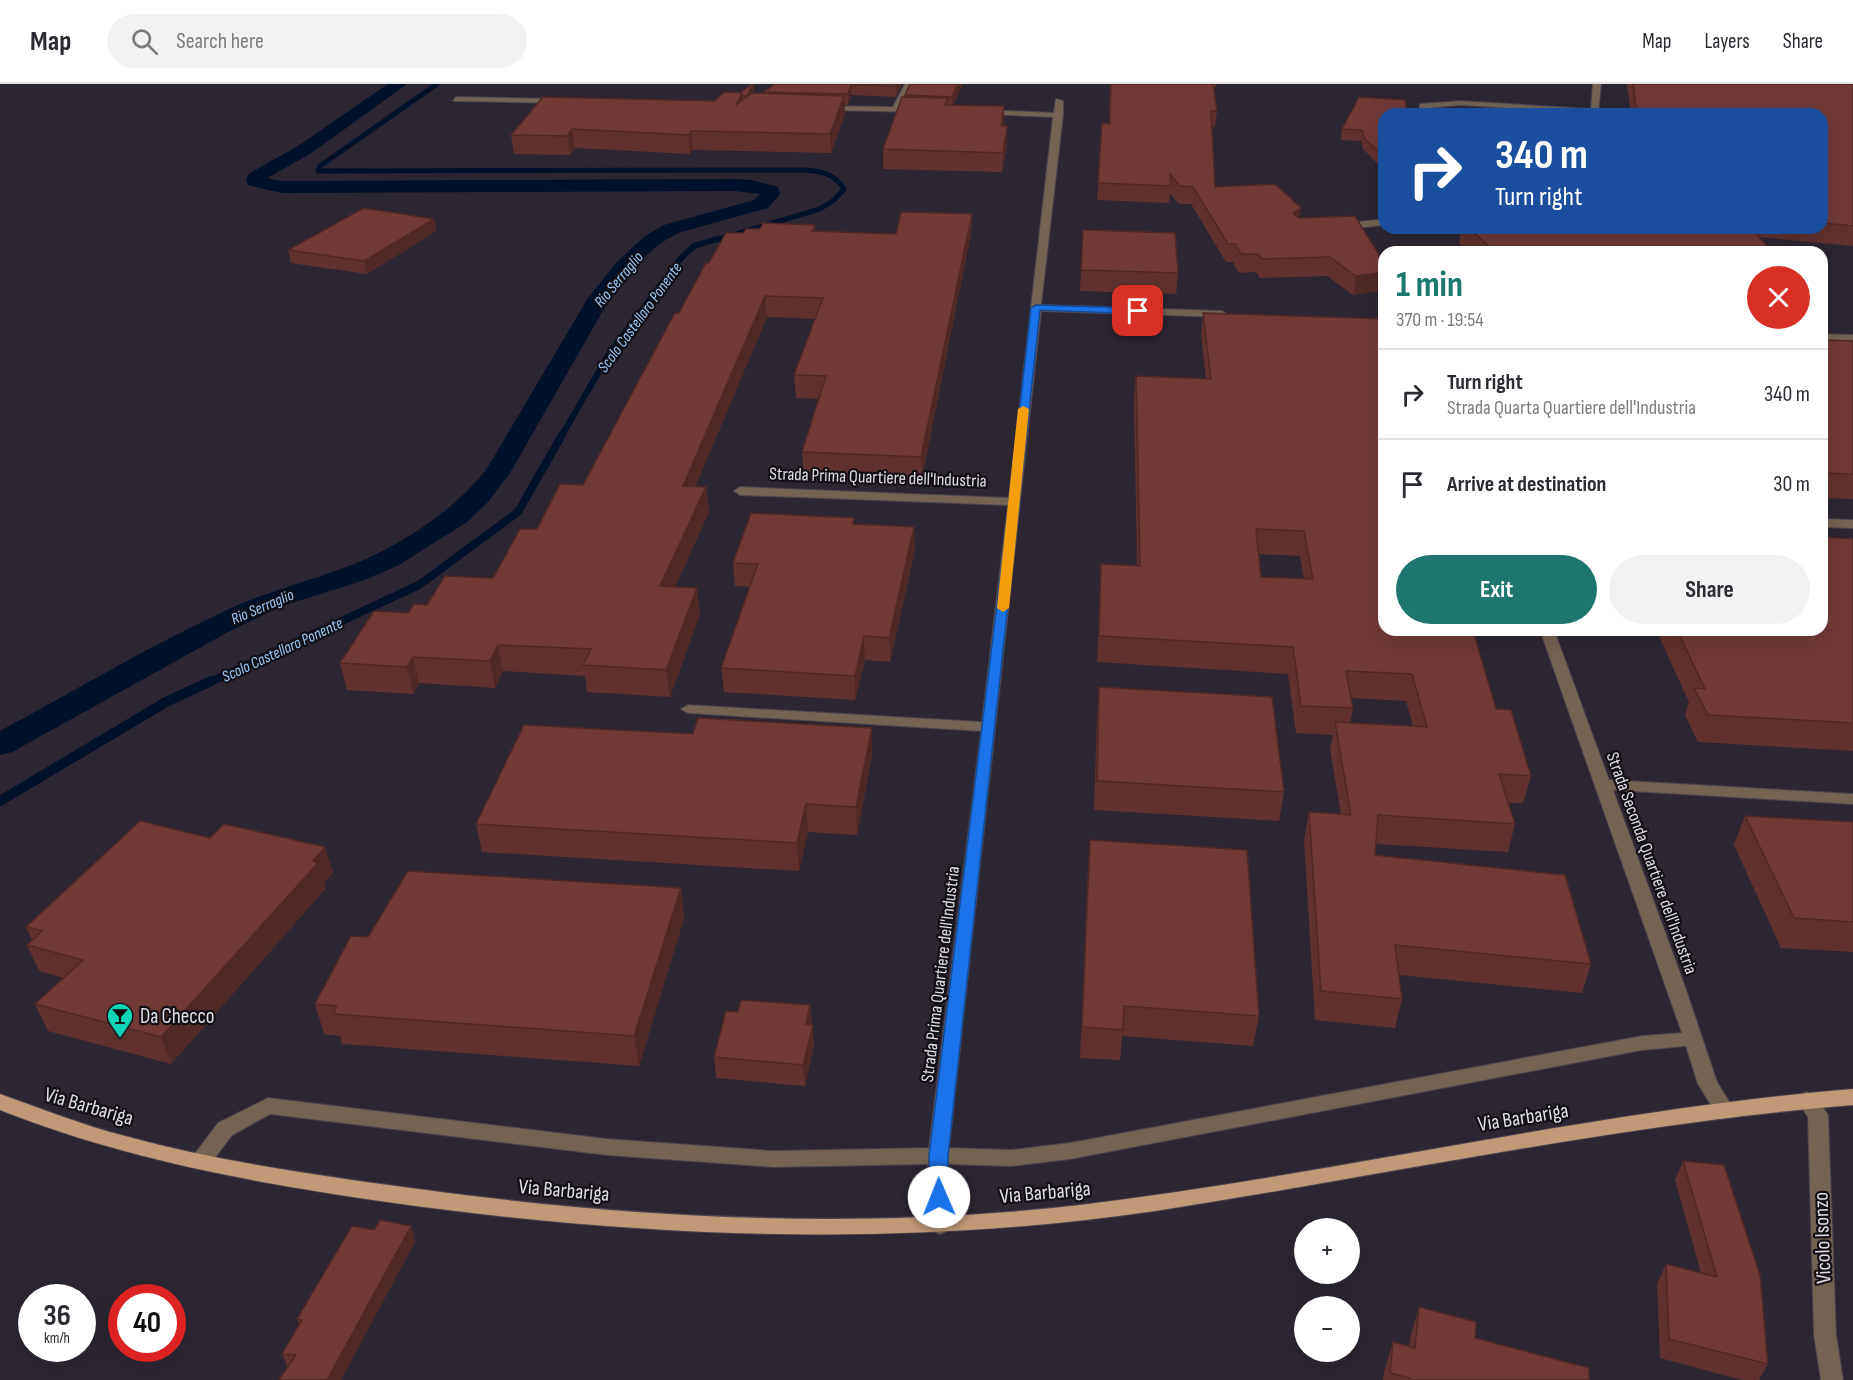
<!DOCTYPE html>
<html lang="en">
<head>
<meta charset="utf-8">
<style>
	:root { --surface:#fff; --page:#f2f2f3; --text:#2b2b33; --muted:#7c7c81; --line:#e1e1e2; --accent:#1d776e }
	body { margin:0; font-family:"Sofia Sans Condensed",sans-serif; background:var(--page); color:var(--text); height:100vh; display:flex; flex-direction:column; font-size:22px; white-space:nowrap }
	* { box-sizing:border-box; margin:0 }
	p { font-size:20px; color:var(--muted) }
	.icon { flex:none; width:33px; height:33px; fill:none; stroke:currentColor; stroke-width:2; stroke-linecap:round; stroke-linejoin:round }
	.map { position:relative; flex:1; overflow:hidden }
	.sheet { position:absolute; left:1378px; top:162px; width:450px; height:390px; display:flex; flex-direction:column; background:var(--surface); border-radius:18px; box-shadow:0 6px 24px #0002 }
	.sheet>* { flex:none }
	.hud { position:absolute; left:1378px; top:24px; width:450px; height:126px; border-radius:18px; box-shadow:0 6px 24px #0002; background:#1a4fa0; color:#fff; overflow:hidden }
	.buttons { position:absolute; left:1294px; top:1134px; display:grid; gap:12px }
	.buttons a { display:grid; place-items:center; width:66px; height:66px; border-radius:50%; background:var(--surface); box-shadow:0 6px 24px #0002; font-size:30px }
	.speed { position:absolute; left:18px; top:1200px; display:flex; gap:12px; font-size:30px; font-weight:700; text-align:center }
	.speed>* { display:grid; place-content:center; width:78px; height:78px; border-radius:50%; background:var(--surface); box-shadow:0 6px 24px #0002; line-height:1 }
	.speed small { font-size:15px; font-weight:400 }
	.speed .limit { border:9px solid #d22; background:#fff; color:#111 }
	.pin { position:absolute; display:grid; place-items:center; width:51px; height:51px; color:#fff; margin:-26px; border-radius:12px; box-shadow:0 3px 9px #0006 }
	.me { position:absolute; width:66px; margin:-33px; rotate:359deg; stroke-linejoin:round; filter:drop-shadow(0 0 4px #0008) }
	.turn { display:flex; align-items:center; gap:21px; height:126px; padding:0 18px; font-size:27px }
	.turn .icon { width:78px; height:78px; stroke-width:2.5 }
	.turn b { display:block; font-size:42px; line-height:51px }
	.round { display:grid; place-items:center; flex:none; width:63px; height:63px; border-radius:32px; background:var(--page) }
	.head { display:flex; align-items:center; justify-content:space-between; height:102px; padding:0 18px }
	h1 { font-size:36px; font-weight:700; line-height:45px; color:var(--accent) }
	.button { display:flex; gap:12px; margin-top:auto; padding:12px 18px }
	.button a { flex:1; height:69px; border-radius:36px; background:var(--accent); color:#fff; font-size:24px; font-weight:700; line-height:69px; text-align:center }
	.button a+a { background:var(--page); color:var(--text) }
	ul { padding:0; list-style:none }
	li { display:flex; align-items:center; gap:18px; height:90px; padding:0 18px; border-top:2px solid var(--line) }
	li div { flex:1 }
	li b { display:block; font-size:22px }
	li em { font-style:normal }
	header { display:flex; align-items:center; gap:36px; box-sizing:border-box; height:84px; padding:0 30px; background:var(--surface); border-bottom:2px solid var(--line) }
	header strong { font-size:28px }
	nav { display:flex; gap:33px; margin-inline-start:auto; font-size:21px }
	.search { width:420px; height:54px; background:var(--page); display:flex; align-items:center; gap:15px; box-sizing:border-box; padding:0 21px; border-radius:33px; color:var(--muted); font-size:22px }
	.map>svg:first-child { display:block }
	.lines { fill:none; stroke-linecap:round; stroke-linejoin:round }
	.stream-far3 { stroke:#00112a; stroke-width:5 }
	.stream-far2 { stroke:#00112a; stroke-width:6 }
	.stream-far1 { stroke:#00112a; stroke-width:8 }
	.stream { stroke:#00112a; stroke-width:10 }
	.canal { fill:#00112a; fill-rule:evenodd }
	.minor-casing { stroke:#49434e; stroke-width:2 }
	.major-casing { stroke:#49434e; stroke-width:2 }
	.minor { fill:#746252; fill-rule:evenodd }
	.major { fill:#bf9978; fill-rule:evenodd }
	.wall { fill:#60322f; fill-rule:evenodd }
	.shaded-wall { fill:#4e2926 }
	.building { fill:#703a37; stroke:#4e2926; stroke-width:1.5; fill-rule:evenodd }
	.route { fill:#1a73e8; stroke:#114b97; stroke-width:1.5 }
	.slow { fill:#f59e0b }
	.labels { text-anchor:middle; stroke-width:4.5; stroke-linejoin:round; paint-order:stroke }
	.far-water-label { font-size:16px; font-style:italic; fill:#9bc9fa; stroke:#131015 }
	.street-label { font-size:18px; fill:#e0dce4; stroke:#131015 }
	.near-poi-label { font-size:21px; fill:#e0dce4; stroke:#131015; text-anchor:start }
	.near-street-label { font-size:21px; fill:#e0dce4; stroke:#131015 }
</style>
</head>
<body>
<header>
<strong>Map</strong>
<div class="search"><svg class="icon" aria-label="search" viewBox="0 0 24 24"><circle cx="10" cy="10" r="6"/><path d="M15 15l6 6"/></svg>Search here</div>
<nav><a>Map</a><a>Layers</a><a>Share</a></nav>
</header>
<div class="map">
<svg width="1853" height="1296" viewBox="0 0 1853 1296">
	<rect width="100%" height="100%" fill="#2c2632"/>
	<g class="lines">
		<!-- stream-far3 -->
		<path class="stream-far3" d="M437,0L320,82L318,87L804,86C821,87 835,90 844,105L834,116L820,125L712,157"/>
		<!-- stream-far2 -->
		<polyline class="stream-far2" points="561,353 609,270 680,175 694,162 717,155"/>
		<!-- stream-far1 -->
		<polyline class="stream-far1" points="208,599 419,501 518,428 562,351"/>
		<!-- stream -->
		<polyline class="stream" points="0,717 166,618 211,597"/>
		<!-- canal -->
		<path class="canal" d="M388,0H407L310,70L267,94L282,97L735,95L752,96L778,103L780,110L768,124L678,149L659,160L631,186L609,216L510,389L488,418L467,438L399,481L362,497L282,522L228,548L12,668L0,671V647C76,606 151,561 229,525C266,508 303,499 341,485C394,466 451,430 486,386L588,214L617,178L645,152L664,141L754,116L760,110L735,107L282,109L248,101L246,97L248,90L298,62Z"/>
		<!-- minor casing -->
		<g class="minor-casing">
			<g id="minor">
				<polygon points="905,0 913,0 900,23 922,26 921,28 825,26 821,24 825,22 893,23"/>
				<polygon points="1593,0 1601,0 1598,30 1461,21 1427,24 1426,30 1418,30 1420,20 1461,17 1591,25"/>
				<polygon points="456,13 558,15 562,17 558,19 453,17"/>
				<polygon points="1056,15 1063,17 1063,31 1041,221 1222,227 1227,230 1222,233 1041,227 949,1064 1011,1066 1070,1059 1642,952 1682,949 1540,546 1554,546 1609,696 1853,710 1853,720 1613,706 1684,900 1717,998 1733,1024 1730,1029 1723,1032 1716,1029 1698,1000 1686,962 1642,966 1070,1075 1011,1082 948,1080 950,1141 947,1147 940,1150 933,1147 930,1141 928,1080 773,1083 607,1071 270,1030 232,1051 208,1083 201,1085 194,1083 191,1077 194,1071 218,1039 268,1014 607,1055 773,1067 929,1064 981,647 688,629 681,625 688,621 982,638 1008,421 740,411 734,407 740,403 1009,414 1053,33 984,30 980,28 984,26 1054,29"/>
				<polygon points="1384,135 1384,141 1340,146 1336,143 1340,140"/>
				<polygon points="1822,250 1853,251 1853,257 1822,256"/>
				<polygon points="1822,435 1853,436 1853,444 1822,443"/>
				<polygon points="1807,1008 1814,1011 1828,1031 1836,1251 1843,1296 1821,1296 1814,1251 1808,1033 1797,1016 1800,1011"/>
			</g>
		</g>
		<!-- major casing -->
		<g class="major-casing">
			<path id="major" d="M1853,1005V1021C1618,1040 1388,1091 1155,1127C902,1164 647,1154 394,1119C260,1100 126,1076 0,1026V1010C42,1025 82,1041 125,1052C216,1077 310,1090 403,1103C626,1134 855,1147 1080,1121C1339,1090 1593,1026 1853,1005Z"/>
		</g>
		<!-- minor -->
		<use href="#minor" class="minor"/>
		<!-- major -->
		<use href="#major" class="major"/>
	</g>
	<!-- wall -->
	<g class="wall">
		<polygon points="752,0 754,0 754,5 751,9 764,9 764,8 775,0 902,0 896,13 851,11 848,21 844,21 845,30 831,69 692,66 690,70 575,64 570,71 514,70 511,51 714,17 740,9"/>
		<polygon points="910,0 962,0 962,2 953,21 1003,42 1007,61 1002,88 883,85 883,65"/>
		<polygon points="1110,0 1217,0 1214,5 1217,27 1215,43 1212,43 1215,103 1300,134 1384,179 1384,206 1353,211 1327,192 1260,194 1256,188 1239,189 1233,178 1226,178 1191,120 1179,120 1170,109 1169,119 1097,116 1102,39 1109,40"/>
		<polygon points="1627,0 1853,0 1853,162 1758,153 1772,168 1468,168 1459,159 1462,144 1637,144 1672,148 1673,145 1738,147 1738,144 1822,144 1822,30 1631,30"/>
		<polygon points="1384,30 1384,86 1363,65 1361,57 1341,56 1342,45"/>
		<polygon points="972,130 971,150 921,398 804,393 802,368 819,315 796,314 794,291 815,235 767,233 695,403 706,403 709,428 675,503 700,530 670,613 587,608 585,592 503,587 495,604 419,599 413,610 347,606 340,579 408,529 493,494 537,445 583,401 679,229 709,179 743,149 760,145 815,141 815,147 896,150"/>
		<polygon points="434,135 436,147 367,190 291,179 288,166"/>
		<polygon points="1083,146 1178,189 1176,210 1080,207"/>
		<path d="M1203,229L1384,546L1496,625L1531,692L1523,719H1509L1515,740L1508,768L1376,760L1375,771L1591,880L1582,909L1399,891L1402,915L1395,944L1315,936L1304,756L1309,728L1341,730L1330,665L1333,651L1296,649L1288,590L1097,578L1101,480L1137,482L1134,314L1136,292L1206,294L1201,251ZM1258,470L1300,472L1304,495L1261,493ZM1351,614L1406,617L1413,642L1350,639L1353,624Z"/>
		<polygon points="1822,256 1853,257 1853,415 1822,414"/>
		<polygon points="854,434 854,440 915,466 890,578 865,576 855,616 724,608 721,584 750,503 735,502 733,479"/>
		<polygon points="1853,455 1853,667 1698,658 1685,631 1689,618 1656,546 1822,546"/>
		<polygon points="1099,603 1284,708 1279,737 1094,726 1097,631"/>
		<polygon points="872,671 857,751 808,748 799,787 482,768 476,740"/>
		<polygon points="1745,732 1853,738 1853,868 1781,864 1734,761"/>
		<polygon points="210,754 325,763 333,789 324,799 326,804 171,980 48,947 35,920 63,894 39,887 27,861 32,856 26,843"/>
		<polygon points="1090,756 1259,932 1253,962 1122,952 1120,976 1080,974 1088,785"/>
		<polygon points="681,804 684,834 639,982 342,960 340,952 324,950 315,920 368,853"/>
		<polygon points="810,921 814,961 805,1002 716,994 714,973"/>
		<polygon points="1683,1077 1768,1280 1759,1296 1742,1296 1660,1274 1657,1200 1666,1180 1701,1189 1675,1096"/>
		<polygon points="411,1142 415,1158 288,1284 282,1270 299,1241 297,1235 374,1146"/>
		<polygon points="1419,1223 1475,1254 1589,1296 1383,1296 1384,1288 1393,1258 1409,1262 1410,1254"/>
	</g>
	<!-- shaded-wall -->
	<g class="shaded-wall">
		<polygon points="753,0 754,0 754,5 747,18 747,12"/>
		<polygon points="897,0 902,0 896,13 896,2"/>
		<polygon points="958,0 962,0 962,2 952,23 952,13"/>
		<polygon points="851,1 851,11 848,21 848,10"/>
		<polygon points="742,9 743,27 736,21"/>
		<polygon points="844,12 845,30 831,69 830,50"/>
		<polygon points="1004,22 1004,41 1000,60 1001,42"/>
		<polygon points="1007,42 1007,61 1002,88 1003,69"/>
		<polygon points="572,45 575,64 570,71 567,52"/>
		<polygon points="691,47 692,66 690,70 689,51"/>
		<polygon points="1301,124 1299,142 1293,129"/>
		<polygon points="972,130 971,150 921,398 921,373"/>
		<polygon points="434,135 436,147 367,190 364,177"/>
		<polygon points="1384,188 1384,206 1353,211 1356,192"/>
		<polygon points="765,212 767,233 685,427 683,402"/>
		<polygon points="706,403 709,428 663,528 660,502"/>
		<polygon points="914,443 915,466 890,578 889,554"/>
		<polygon points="697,504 700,530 670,613 666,586"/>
		<polygon points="864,552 865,576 855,616 855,592"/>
		<polygon points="498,561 503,587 495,604 490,577"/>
		<polygon points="413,573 419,599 413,610 407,583"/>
		<polygon points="872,644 872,671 857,751 856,723"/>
		<polygon points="806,720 808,748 799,787 797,759"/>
		<polygon points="325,763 333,789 324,799 326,804 171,980 161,953"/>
		<polygon points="681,804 684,834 639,982 634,952"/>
		<polygon points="810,921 812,942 806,940"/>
		<polygon points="813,941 814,961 805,1002 803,981"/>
		<polygon points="411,1142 415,1158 341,1296 327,1296"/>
	</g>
	<!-- building -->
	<g class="building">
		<polygon points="752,0 753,0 747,12 742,12 742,9 740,9"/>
		<polygon points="775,0 897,0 896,2 851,1 848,10 764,8"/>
		<polygon points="910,0 958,0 952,13 905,11"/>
		<polygon points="1111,0 1213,0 1217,27 1211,27 1215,103 1275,100 1301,124 1293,129 1299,134 1355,132 1384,179 1384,188 1356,192 1330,173 1262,175 1258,170 1241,170 1235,160 1228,160 1193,103 1180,102 1170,90 1171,102 1098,99 1102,39 1110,40"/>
		<polygon points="1633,0 1853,0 1853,142 1822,139 1822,30 1637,30"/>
		<polygon points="725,8 742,9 736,21 752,9 844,12 830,50 691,47 689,51 572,45 567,52 511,51 543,13 714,17"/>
		<polygon points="902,13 948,14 945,21 1004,22 1001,42 1007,42 1003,69 883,65"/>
		<polygon points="1359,13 1405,16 1408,30 1384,30 1384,73 1364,54 1362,46 1342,45"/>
		<polygon points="364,124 434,135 364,177 288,166"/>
		<polygon points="901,128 972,130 921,373 802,368 826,292 794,291 823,214 765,212 683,402 706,403 660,502 697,504 666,586 583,581 591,565 498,561 490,577 413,573 407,583 340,579 374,527 408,529 414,520 427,521 445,492 493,494 520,445 537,445 560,400 583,401 675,229 679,229 706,179 709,179 726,149 743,149 746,145 760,145 763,139 815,141 812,147 896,150"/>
		<polygon points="1469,144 1637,144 1673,148 1673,145 1754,147 1772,168 1495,168"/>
		<polygon points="1083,146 1175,149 1178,189 1081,186"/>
		<path d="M1203,229L1384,235V546H1473L1496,625L1511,626L1531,692L1499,690L1515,740L1378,731L1375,771L1565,791L1591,880L1395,861L1402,915L1321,907L1309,728L1351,731L1335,638L1427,643L1412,590L1346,587L1353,624L1301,622L1293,563L1099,552L1101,480L1140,482L1136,292L1211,295ZM1256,445L1304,447L1313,495L1261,493Z"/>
		<polygon points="1822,256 1853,257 1853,390 1822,389"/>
		<polygon points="751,429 854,434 853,440 914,443 889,554 864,552 855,592 721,584 758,480 733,479"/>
		<polygon points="1822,453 1853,455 1853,639 1708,631 1694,604 1705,605 1677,546 1822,546"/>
		<polygon points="1099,603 1272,613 1284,708 1097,697"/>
		<polygon points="698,634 872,644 856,723 806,720 797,759 476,740 524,641 693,650"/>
		<polygon points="1745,732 1853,738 1853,838 1794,834"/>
		<polygon points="140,737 210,754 224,740 325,763 313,777 318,779 161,953 35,920 83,876 27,861 42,847 26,843"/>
		<polygon points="1090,756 1247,766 1259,932 1124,922 1123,946 1082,943"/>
		<polygon points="408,787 681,804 634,952 333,930 337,922 315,920 351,852 368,853"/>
		<polygon points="741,916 810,921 806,940 813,941 803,981 714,973 726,927 738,928"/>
		<polygon points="1683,1077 1724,1081 1760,1191 1768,1280 1669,1255 1666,1180 1717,1193"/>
		<polygon points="380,1136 411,1142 327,1296 279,1296 296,1271 282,1270 302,1236 297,1235 352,1142 374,1146"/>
		<polygon points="1419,1223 1476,1238 1475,1254 1589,1284 1589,1296 1410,1296 1410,1294 1390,1289 1393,1258 1415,1264"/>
	</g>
	<!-- route -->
	<polygon class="route" points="1036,221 1138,224 1142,227 1138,230 1040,226 948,1072 948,1113 946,1119 939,1121 932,1119 930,1113 929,1072 1002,480 1031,224"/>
	<!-- slow -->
	<polygon class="slow" points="1023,322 1029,325 1009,524 1003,528 997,524 1018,325"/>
	<!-- icons -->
	<defs>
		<g id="bar-pin" transform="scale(1.35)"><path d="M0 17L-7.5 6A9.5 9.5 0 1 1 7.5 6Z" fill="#0cd5b5" stroke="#131015"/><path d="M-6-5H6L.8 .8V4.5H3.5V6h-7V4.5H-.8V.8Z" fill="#111"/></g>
	</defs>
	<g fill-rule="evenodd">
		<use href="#bar-pin" x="120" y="932"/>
	</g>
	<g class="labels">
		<!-- far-water labels -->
		<g class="far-water-label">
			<text transform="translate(618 195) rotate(-50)" y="6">Rio Serraglio</text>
			<text transform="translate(639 233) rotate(-54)" y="6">Scolo Castellaro Ponente</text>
			<text transform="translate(262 522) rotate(-23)" y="6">Rio Serraglio</text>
			<text transform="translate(282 565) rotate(-25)" y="6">Scolo Castellaro Ponente</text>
		</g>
		<!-- street labels -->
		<g class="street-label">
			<text transform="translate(878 393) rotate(2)" y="6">Strada Prima Quartiere dell'Industria</text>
			<text transform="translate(1652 779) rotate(70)" y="6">Strada Seconda Quartiere dell'Industria</text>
			<text transform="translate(940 890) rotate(-83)" y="6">Strada Prima Quartiere dell'Industria</text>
		</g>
		<!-- near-poi labels -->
		<g class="near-poi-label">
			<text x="140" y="939">Da Checco</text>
		</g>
		<!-- near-street labels -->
		<g class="near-street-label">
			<text transform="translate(89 1022) rotate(16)" y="7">Via Barbariga</text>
			<text transform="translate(1523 1033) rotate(-9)" y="7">Via Barbariga</text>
			<text transform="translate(564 1106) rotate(5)" y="7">Via Barbariga</text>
			<text transform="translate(1045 1108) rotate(-5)" y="7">Via Barbariga</text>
			<text transform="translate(1822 1154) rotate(-92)" y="7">Vicolo Isonzo</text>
		</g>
	</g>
</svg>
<div class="buttons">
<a>+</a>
<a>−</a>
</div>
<div class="speed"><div>36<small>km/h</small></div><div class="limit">40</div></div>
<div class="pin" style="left:1138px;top:227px;background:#d93025"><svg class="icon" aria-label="arrive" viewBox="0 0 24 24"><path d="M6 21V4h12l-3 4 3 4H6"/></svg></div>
<svg class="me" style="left:939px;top:1113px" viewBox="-20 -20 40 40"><circle r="19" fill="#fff"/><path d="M0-13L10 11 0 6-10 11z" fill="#1a73e8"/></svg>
<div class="hud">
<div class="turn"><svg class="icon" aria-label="right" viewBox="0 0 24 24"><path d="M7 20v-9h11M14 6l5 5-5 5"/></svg><div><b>340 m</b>Turn right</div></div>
</div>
<section class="sheet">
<div class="head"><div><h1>1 min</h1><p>370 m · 19:54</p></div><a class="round" style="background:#d93025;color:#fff"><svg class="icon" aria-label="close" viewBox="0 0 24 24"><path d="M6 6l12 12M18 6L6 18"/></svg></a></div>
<ul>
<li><svg class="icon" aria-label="right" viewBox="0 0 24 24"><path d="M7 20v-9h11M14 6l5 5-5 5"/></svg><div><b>Turn right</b><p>Strada Quarta Quartiere dell'Industria</p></div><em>340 m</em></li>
<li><svg class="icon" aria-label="arrive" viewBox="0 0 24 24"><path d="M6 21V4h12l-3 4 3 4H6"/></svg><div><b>Arrive at destination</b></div><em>30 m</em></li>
</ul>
<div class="button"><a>Exit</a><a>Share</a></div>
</section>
</div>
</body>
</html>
